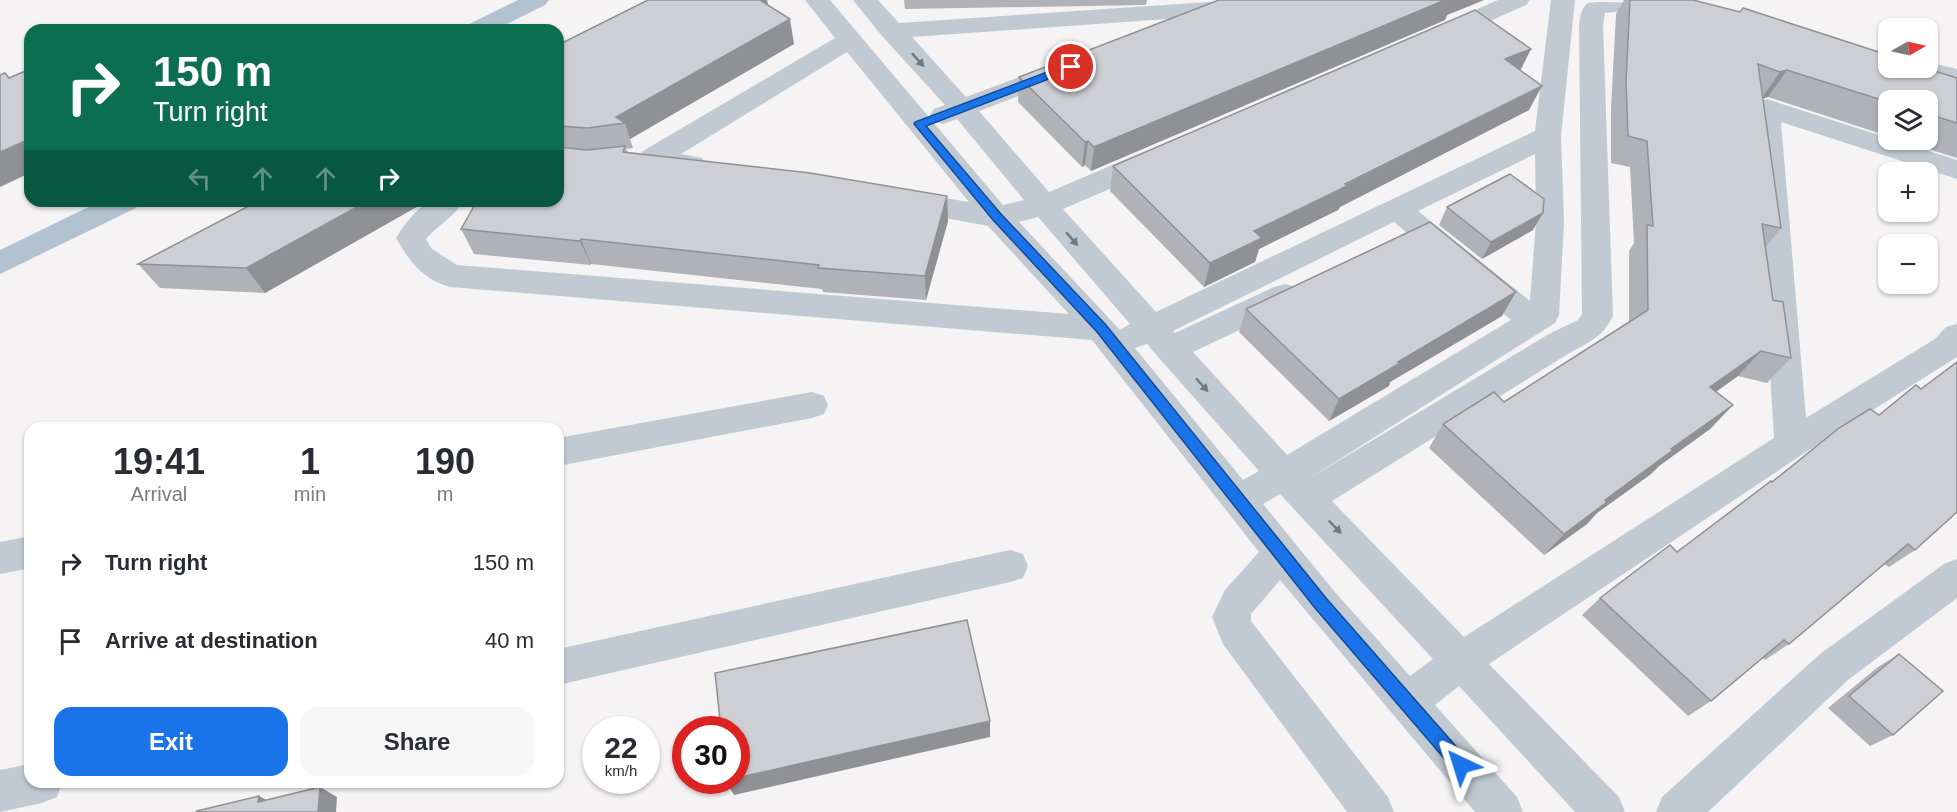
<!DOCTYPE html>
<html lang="en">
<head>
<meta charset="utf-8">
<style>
	:root { --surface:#fff; --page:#f7f7f7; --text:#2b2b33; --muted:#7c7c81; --accent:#1a73e8 }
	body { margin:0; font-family:Arial,sans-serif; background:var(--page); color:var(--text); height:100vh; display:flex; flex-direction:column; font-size:22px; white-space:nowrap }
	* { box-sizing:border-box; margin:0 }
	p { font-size:20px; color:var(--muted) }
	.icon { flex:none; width:33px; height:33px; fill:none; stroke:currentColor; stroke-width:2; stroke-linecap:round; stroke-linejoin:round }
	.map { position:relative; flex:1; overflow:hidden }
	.sheet { position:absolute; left:24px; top:422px; width:540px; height:366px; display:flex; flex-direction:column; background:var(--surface); border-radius:18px; box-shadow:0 2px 4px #0004 }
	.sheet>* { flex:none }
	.top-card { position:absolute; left:24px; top:24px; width:540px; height:183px; border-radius:18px; box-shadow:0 2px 4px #0004; background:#0b6e4f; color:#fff; overflow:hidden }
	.needle { width:39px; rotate:81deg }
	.buttons { position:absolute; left:1878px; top:18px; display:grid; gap:12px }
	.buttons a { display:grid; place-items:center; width:60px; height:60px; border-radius:12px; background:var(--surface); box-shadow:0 2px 4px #0004; font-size:30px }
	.speed { position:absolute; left:582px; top:716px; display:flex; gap:12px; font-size:30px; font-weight:700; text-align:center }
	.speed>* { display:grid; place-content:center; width:78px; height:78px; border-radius:50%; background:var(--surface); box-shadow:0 2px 4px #0004; line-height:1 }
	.speed small { font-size:15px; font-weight:400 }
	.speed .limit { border:9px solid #d22; background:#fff; color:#111 }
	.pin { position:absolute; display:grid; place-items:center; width:51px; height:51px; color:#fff; margin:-26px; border:3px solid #fff; border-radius:50%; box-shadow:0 2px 6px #0007 }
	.me { position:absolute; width:66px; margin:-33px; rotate:319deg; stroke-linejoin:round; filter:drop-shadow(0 0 4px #0008) }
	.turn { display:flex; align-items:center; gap:21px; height:126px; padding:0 30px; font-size:27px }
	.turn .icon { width:78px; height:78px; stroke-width:2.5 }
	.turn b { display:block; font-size:42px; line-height:51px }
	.lanes { display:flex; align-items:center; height:57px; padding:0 30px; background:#0003; justify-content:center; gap:30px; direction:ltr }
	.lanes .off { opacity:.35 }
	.eta { display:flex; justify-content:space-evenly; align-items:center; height:102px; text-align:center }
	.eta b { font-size:36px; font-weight:600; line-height:42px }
	.cta { display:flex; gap:12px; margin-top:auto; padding:12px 30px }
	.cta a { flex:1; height:69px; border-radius:18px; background:var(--accent); color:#fff; font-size:24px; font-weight:600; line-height:69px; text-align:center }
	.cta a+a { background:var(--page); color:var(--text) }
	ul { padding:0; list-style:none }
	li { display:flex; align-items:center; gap:18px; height:78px; padding:0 30px }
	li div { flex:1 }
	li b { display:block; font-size:22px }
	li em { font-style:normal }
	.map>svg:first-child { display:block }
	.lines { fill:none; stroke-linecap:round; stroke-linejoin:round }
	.minor { fill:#c1cad2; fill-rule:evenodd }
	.major { fill:#b3c2d1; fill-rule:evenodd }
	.wall { fill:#b0b2b7 }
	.shaded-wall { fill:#909195 }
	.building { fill:#cdcfd5; stroke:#909195; stroke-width:1.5 }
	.oneway { fill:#6e7983 }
	.route { fill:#1a73e8; stroke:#114b97; stroke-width:1.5 }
</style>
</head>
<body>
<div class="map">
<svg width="1957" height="812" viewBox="0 0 1957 812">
	<rect width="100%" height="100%" fill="#f5f3f3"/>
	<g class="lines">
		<!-- minor -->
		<g class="minor">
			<path d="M805,0H830L1003,205L1024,200L957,119L943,124L934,121L930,115L934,109L945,105L882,36L853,0H878L899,23L1224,1L1233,3L1236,8L1233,13L1224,15L912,37L966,97L1051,65L1060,63L1069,65L1073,71L1069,77L979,111L1049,192L1143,152L1153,150L1163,152L1167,159L1163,166L1063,209L1156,312L1535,131L1551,0H1575L1561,136L1564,222L1559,315L1555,323L1310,478L1549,334L1578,320L1582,314L1579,25C1580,17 1581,8 1588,3C1601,0 1657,4 1674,8L1677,13L1674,18L1665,20L1623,11L1605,13L1603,25L1613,316C1602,337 1592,341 1571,352L1332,501L1464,637L1774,438L1754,108L1758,102L1767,99L1776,102L1957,160V179L1781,122L1806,418L1935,339L1946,327L1957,324V357L1803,454L1489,664L1619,797L1625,812H1575L1459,686L1435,705L1517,797L1523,812H1475L1280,580L1251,614V621L1388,797L1394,812H1347L1223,644L1212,617L1225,590L1259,552L1092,340L450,287C421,278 411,263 396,238C404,225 416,208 430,202C438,198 455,201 464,201C455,216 438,225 426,239L432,249L457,265L1069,314L988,226L892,208L888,201L892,194L902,191L969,202L847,52L681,154L702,158L706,165L702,172L692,174L643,165L639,158L643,151L835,38ZM1535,154L1536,222L1530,301L1418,211ZM1038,217L1130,324L1120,330L1019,222ZM1394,222L1511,320L1287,455L1193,352L1296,303L1300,295L1296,287L1285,284L1274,287L1175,333L1173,331ZM1147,344L1159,358L1259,471L1243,480L1135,348ZM1280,494L1433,659L1410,676L1334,591L1263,504Z"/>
			<polygon points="1498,0 1530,0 1526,5 1452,38 1443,40 1434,38 1431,33 1434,28"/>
			<polygon points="1928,62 1957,69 1957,85 1910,74 1906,68 1928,68"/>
			<polygon points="812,392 824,396 828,405 824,414 812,418 558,466 558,438"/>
			<polygon points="30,536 30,568 0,574 0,542"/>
			<polygon points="1010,550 1023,554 1028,566 1023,578 1010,582 558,685 558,649"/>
			<polygon points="1957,559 1957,598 1848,680 1708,812 1656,812 1662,797 1820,654 1944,564"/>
			<polygon points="30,764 30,782 62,782 57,797 42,803 0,812 0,770"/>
		</g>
		<!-- major -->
		<g class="major">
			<polygon points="518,0 549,0 545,5 495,30 464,30 467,25"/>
			<polygon points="101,201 140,201 136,208 0,274 0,250"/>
		</g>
	</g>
	<!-- wall -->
	<g class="wall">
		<polygon points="767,0 768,5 794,44 630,139 633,148 626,149 628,153 947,196 948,221 926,300 823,292 822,289 591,264 591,265 474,254 461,229 558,201 558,45"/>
		<polygon points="904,0 1147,0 1146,5 905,9"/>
		<polygon points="1219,0 1484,0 1447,15 1445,20 1091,171 1085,165 1082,167 1018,102 1019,77"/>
		<polygon points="1624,0 1693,0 1957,78 1957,158 1900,140 1928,140 1928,100 1888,100 1888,136 1768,97 1763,98 1781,228 1766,247 1773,300 1791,358 1767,383 1738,376 1716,392 1733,405 1710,429 1659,466 1651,474 1597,513 1587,524 1544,555 1429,448 1443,424 1504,402 1629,323 1629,251 1634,243 1630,167 1611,163 1611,108 1616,14"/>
		<polygon points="1531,49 1520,70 1529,110 1340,207 1338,210 1259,249 1255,262 1204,287 1110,191 1113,166"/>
		<polygon points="258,201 427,201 265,293 160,288 138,264"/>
		<polygon points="1447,207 1533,230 1482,259 1439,225"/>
		<polygon points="1246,309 1502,316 1390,382 1389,386 1329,421 1239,332"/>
		<polygon points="1839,428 1915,550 1889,567 1884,564 1789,644 1765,660 1763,658 1711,701 1688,716 1582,615 1600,598 1677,552 1772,482"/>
		<polygon points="1899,654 1893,735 1870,746 1828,708 1878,667"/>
	</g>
	<!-- shaded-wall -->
	<g class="shaded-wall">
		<polygon points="748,0 767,0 768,6"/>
		<polygon points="1445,0 1484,0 1447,15 1445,20 1091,171 1094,147"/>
		<polygon points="790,19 794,44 630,139 625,123 616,117"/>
		<polygon points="1531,49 1519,73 1505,59"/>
		<polygon points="1787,70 1768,97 1761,99 1780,72"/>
		<polygon points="1542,86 1529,110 1340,207 1338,210 1259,249 1255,262 1204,287 1210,263 1254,231"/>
		<polygon points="30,139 30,173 0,187 0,152"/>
		<polygon points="1088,141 1085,165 1082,167 1085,142"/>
		<polygon points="947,196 948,221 926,300 925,276"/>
		<polygon points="368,201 427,201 265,293 246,268"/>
		<polygon points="1543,213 1533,230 1482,259 1491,242"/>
		<polygon points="581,239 591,264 591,265 580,241"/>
		<polygon points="1516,292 1502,316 1390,382 1389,386 1329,421 1339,399 1398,362"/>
		<polygon points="1761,351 1738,376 1687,412 1710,387"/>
		<polygon points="1733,405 1710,429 1659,466 1651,474 1597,513 1587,524 1544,555 1564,534 1605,500 1671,449"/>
		<polygon points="990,721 990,737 734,795 725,780 736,780 736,778"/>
		<polygon points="320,787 337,797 336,812 318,812"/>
		<polygon points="259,796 278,806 258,802"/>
	</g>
	<!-- building -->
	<g class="building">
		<polygon points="648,0 760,0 790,19 616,117 625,123 588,128 558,126 558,45"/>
		<polygon points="1219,0 1445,0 1094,147 1088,141 1085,142 1019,77"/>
		<polygon points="1630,0 1693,0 1740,12 1743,8 1888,55 1888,68 1925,68 1957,78 1957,123 1928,114 1928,100 1888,100 1888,102 1787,70 1780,72 1758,64 1781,228 1762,224 1773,300 1783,302 1791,358 1761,351 1710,387 1733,405 1671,449 1673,450 1605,500 1607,502 1564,534 1443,424 1494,392 1504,402 1648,310 1647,225 1653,226 1647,141 1628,136 1626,81"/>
		<polygon points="1475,10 1531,49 1505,59 1542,86 1345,184 1347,186 1254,231 1262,238 1210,263 1113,166"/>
		<polygon points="30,69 30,139 0,152 0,75 5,73 9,78"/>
		<polygon points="625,146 623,152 810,173 947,196 925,276 818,268 819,265 581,239 580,241 461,229 477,201 558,201 558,147 587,150"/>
		<polygon points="1510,174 1544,199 1543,213 1491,242 1447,207"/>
		<polygon points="258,201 368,201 246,268 138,264"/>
		<polygon points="1430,222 1516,292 1398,362 1400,363 1339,399 1246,309"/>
		<polygon points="1957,362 1957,512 1915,550 1908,544 1789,644 1784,640 1711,701 1600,598 1670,545 1677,552 1771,481 1772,482 1839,428 1870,409 1879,415 1916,385 1921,389"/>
		<polygon points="967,620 990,721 736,778 736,729 721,729 715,673"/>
		<polygon points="1899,654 1943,691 1893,735 1849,696"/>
		<polygon points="320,787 318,812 196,812 197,811 259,796 258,802"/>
	</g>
	<!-- one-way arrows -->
	<defs><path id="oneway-solid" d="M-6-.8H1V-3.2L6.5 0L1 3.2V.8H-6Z" transform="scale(1.5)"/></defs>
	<g class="oneway">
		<use href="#oneway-solid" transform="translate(918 60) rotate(48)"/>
		<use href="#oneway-solid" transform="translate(1072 239) rotate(49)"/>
		<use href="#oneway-solid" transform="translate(1202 385) rotate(48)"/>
		<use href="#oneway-solid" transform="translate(1335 527) rotate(46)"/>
	</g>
	<!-- route -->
	<polygon class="route" points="1071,63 1075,64 1075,69 926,126 1001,214 1106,325 1326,598 1467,759 1470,765 1467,771 1461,773 1455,771 1315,608 1097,332 993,220 914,124 915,122"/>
</svg>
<div class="buttons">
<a><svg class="needle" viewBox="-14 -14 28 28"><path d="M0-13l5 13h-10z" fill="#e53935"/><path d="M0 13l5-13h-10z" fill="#7c7c81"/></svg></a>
<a><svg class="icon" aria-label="layers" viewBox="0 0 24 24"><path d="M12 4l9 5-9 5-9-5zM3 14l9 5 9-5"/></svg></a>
<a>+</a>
<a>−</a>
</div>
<div class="speed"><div>22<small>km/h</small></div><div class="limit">30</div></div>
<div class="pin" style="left:1071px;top:67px;background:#d93025"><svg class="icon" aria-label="arrive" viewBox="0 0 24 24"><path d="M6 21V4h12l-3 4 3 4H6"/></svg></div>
<svg class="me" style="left:1461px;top:765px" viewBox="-20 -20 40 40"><path d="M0-17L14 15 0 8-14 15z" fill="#1a73e8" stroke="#fff" stroke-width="4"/></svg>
<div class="top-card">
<div class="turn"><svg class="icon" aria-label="right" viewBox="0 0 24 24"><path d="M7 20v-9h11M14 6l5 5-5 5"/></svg><div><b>150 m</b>Turn right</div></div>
<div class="lanes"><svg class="icon off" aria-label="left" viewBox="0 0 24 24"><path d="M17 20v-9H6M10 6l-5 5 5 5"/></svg><svg class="icon off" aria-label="ahead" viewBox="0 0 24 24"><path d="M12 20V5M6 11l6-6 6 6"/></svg><svg class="icon off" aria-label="ahead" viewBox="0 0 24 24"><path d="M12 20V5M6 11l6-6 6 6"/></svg><svg class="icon" aria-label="right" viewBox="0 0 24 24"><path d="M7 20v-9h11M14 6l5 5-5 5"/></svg></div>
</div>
<section class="sheet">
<div class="eta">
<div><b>19:41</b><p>Arrival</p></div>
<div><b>1</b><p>min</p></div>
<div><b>190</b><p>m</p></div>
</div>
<ul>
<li><svg class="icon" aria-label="right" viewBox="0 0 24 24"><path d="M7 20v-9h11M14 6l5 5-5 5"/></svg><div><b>Turn right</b></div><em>150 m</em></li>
<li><svg class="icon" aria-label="arrive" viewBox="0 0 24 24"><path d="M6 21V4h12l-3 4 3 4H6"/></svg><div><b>Arrive at destination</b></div><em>40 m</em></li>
</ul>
<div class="cta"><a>Exit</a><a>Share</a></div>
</section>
</div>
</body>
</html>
